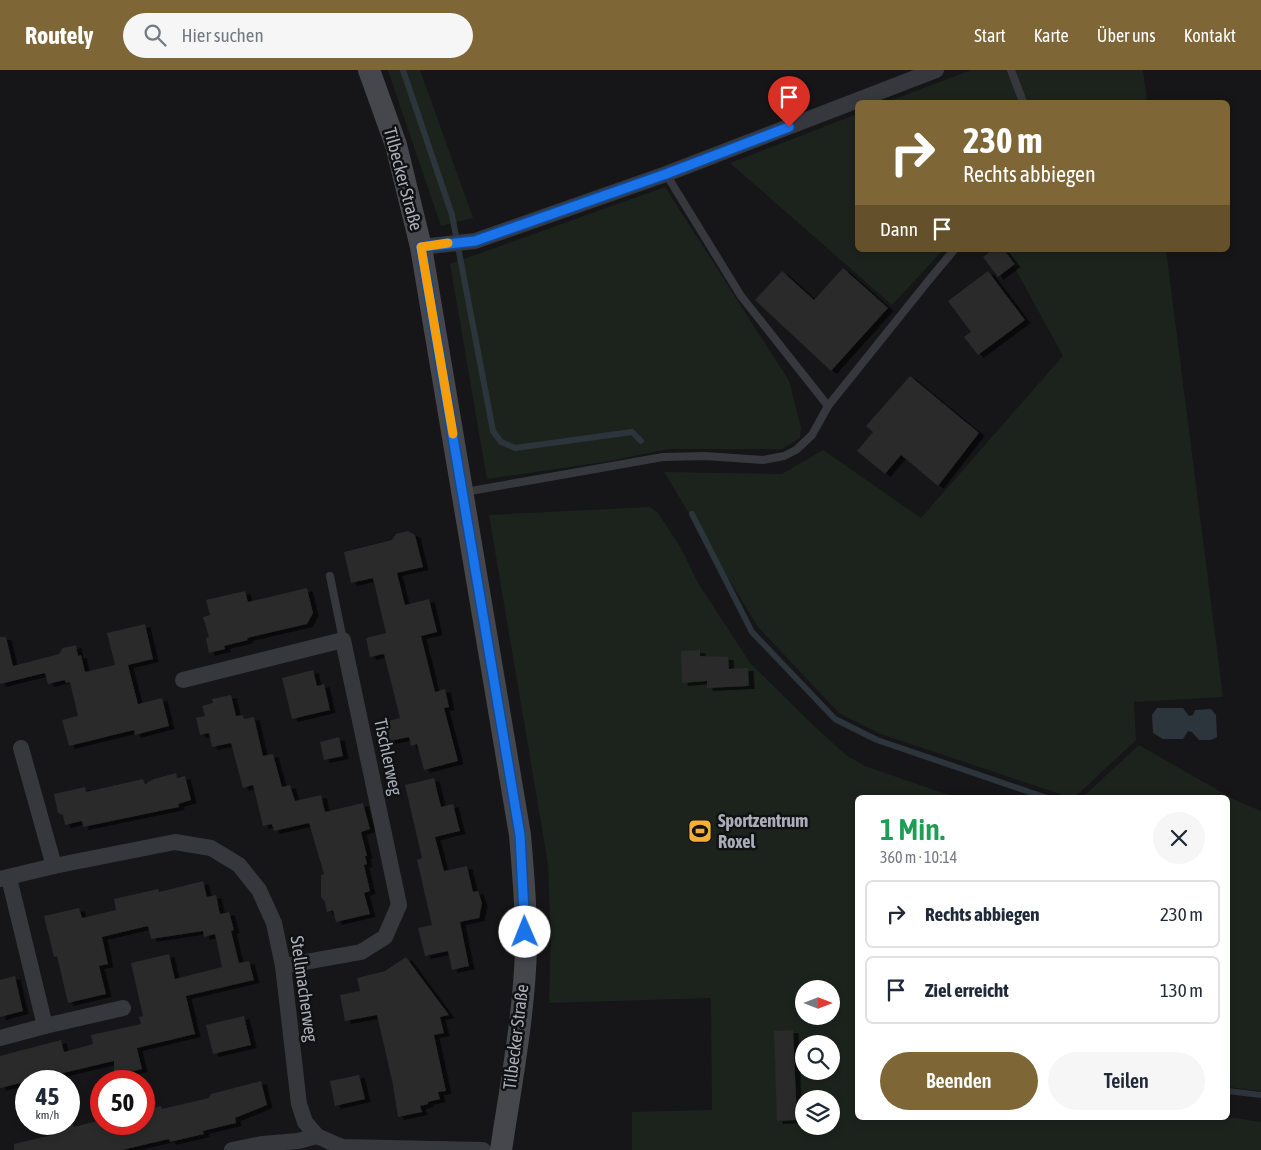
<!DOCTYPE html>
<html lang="de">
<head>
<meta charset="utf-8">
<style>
	:root { --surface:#fff; --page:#f6f6f7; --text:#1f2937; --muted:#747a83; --line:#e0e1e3; --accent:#7e6636 }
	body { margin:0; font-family:"Asap Condensed",sans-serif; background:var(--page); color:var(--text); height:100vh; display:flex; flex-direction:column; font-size:19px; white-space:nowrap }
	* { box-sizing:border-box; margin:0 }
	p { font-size:16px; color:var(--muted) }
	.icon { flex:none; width:28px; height:28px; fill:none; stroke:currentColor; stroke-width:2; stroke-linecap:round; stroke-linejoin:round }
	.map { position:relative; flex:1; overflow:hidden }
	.sheet { position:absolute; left:855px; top:725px; width:375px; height:325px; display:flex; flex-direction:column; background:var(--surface); border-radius:8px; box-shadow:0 2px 8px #0003 }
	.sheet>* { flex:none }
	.banner { position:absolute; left:855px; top:30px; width:375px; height:152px; border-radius:8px; box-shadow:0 2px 8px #0003; background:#7e6636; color:#fff; overflow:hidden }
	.needle { width:32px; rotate:90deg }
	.fabs { position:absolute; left:795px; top:910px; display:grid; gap:10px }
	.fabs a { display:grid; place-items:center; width:45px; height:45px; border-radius:50%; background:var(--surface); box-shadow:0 2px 8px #0003; font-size:25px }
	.speed { position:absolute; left:15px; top:1000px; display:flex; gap:10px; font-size:25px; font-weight:700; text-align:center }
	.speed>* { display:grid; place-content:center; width:65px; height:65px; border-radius:50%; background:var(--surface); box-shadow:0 2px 8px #0003; line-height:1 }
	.speed small { font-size:12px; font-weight:400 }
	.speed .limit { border:8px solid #d22; background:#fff; color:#111 }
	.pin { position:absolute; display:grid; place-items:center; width:42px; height:42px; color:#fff; margin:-51px -21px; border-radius:50% 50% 50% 0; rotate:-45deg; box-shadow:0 0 5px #0007 }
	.pin .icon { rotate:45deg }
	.me { position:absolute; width:55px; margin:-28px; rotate:359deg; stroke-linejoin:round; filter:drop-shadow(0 0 4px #0008) }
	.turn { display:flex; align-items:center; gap:18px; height:105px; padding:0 25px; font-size:22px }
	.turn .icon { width:65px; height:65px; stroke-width:2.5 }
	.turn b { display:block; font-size:35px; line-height:42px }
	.then { display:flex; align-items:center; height:48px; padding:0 25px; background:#0003; gap:10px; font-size:19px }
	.round { display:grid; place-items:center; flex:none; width:52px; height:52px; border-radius:26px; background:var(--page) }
	.overview { display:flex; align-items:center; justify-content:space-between; height:85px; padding:0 25px }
	h1 { font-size:30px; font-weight:600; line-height:38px; color:#1e9e55 }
	.primary-button { display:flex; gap:10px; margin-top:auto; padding:10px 25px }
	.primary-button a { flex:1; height:58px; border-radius:30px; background:var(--accent); color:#fff; font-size:20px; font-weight:600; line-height:58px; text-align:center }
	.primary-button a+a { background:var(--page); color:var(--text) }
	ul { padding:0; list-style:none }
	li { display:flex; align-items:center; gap:15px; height:68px; margin:0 10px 8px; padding:0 15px; border:2px solid var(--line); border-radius:8px }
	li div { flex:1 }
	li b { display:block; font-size:19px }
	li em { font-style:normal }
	header { display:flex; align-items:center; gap:30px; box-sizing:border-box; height:70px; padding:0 25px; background:var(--accent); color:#fff }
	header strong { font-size:24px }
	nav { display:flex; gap:28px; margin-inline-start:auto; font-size:18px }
	.search { width:350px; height:45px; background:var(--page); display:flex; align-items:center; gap:12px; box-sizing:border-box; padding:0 18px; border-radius:28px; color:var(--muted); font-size:19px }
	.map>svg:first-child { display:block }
	.green { fill:#1c231d; fill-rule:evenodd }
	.water { fill:#2c353c }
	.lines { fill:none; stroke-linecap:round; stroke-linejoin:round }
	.stream { stroke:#2c353c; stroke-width:6 }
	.building { fill:#29292c; filter:url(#shadow) }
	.service { stroke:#37383d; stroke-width:8 }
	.minor { stroke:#37383d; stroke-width:16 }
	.secondary { stroke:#45474d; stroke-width:22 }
	.route-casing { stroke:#114b97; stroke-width:12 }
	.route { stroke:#1a73e8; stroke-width:9 }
	.slow { stroke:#f59e0b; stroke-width:9 }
	.labels { text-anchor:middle; stroke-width:5; stroke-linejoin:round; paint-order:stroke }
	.street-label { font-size:18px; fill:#a8adb8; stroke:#111113 }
	.poi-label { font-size:18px; font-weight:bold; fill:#a8adb8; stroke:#111113; text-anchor:start }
</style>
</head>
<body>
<header>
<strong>Routely</strong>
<div class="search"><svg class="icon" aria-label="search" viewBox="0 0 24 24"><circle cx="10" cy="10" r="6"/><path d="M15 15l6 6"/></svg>Hier suchen</div>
<nav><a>Start</a><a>Karte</a><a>Über uns</a><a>Kontakt</a></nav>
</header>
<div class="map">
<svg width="1261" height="1080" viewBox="0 0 1261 1080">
	<defs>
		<filter id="shadow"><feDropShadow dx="5.5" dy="3" stdDeviation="0" flood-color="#0009"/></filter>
	</defs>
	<rect width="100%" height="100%" fill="#161618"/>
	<!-- green -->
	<g class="green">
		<polygon points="388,0 420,0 473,148 441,156"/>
		<polygon points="971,0 1143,0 1147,32 887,32"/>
		<polygon points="857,44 858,180 943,180 892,235 730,93"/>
		<polygon points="665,117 789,311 801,358 800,368 782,379 668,379 610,391 487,409 450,194"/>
		<polygon points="1005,180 1166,180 1223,627 1134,632 1136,670 1075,727 1069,727 881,664 839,643 758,557 664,402 782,404 823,380 921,448 1063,286"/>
		<path d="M650,437L658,443L681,478L698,513L750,593L815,657L846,685L865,696L954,727L858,728V1048L1228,1047L1261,1052V1080H632V1042L712,1040L711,928L549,933L551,869L548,794L489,445ZM804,919H831V946H804ZM804,974H831V1001H804ZM804,1029H831V1056H804Z"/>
		<polygon points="1139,675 1233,729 1261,741 1261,1021 1228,1017 1228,728 1083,727"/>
	</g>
	<!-- water -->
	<polygon class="water" points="1157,638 1183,638 1189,646 1193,645 1195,640 1211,639 1216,645 1217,667 1211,670 1199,670 1192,662 1188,661 1183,669 1163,669 1153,663 1152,645"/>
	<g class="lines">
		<!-- stream -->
		<g class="stream">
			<polyline points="403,0 452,145 493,361 501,372 515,378 632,362 641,371"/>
			<polyline points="692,444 752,562 835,649 877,670 1047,728"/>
			<polyline points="1228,1021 1261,1025"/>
		</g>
	</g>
	<!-- building -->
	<g class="building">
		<polygon points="992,180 1004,180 1015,194 998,207 983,187"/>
		<polygon points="843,198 888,238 831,301 755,230 782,201 814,230"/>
		<polygon points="988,201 1025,250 978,285 964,267 971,262 948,231"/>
		<polygon points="910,306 979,363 938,416 901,385 885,404 857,381 873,362 866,356"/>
		<polygon points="408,461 415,465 423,497 397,503 405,535 429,529 437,562 421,566 435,622 445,619 449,637 444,638 458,691 424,700 417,674 411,676 409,667 390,671 386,655 389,655 388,651 400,648 384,584 370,587 366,568 386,563 373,508 351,513 344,482 392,470 396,464"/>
		<polygon points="307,518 313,543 307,554 247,568 248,570 224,576 225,579 209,583 206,568 209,567 203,547 210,545 206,530 245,521 248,532"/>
		<polygon points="145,554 153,589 128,595 138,634 162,628 169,656 135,665 134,660 69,676 62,650 78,646 70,612 66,613 65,610 48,614 45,603 0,614 0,567 6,567 13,596 59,584 63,578 76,575 78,586 81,585 85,602 115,595 107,563"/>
		<polygon points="700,580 700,586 728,587 729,599 748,598 749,616 707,618 707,611 682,613 681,581"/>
		<polygon points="313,600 317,616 324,614 330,640 292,649 282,608"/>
		<polygon points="231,625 236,646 243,645 244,649 254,647 263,686 273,684 282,717 290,715 295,731 321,725 325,742 363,733 370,759 361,762 367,786 365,786 367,794 364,795 370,821 364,823 370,844 336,852 333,840 327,842 325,832 321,827 321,805 324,804 309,753 274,761 272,754 263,756 253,715 243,718 231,673 212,677 209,663 200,665 196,648 205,646 202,636 213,633 212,629"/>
		<polygon points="339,667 343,686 324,690 320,672"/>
		<polygon points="176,703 177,708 185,706 191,730 178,734 179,737 83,757 82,751 65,755 63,745 58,743 54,724 85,717 86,722 143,709 145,714 154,709"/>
		<polygon points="434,708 441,737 453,734 460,761 435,767 444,801 467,796 473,822 478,821 482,833 479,848 460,852 469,896 452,900 448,881 425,886 418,858 432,855 417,790 422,788 405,715"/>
		<polygon points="203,811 207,827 216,825 220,844 229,842 234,860 231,861 239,893 249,891 254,910 186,926 195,964 137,978 142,999 114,1006 114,991 0,1018 0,986 61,970 64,982 93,974 91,965 141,954 139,947 143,946 131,893 169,884 175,909 222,897 215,864 204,867 203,861 151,869 148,856 102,867 108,894 99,896 106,924 68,933 57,886 54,887 44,846 79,838 82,848 116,840 114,829 158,819 159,822"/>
		<polygon points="406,887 449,945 440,947 444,963 434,965 446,1021 438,1022 440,1029 428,1032 428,1034 420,1036 422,1042 398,1047 393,1015 377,945 345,951 340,925 360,921 357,908 385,901"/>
		<polygon points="15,906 23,941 0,947 0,910"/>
		<polygon points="244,946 251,975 213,984 206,955"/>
		<polygon points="793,960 797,1050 777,1051 774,961"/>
		<polygon points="359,1005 365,1029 335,1036 330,1011"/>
		<polygon points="261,1011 267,1035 235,1048 236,1053 203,1061 204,1064 170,1072 169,1069 122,1080 14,1080 14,1074 52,1065 49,1054 73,1054 74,1057 101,1050 101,1054 144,1054 144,1040 161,1036 162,1039 209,1028 211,1024"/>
	</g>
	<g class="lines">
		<!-- service -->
		<g class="service">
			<polyline points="1011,0 1023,32"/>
			<polyline points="666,104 741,226 828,336"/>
			<polyline points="465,422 663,387 705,386 763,390 784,386 796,380 812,365 828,336 929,210 954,180"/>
			<polyline points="330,506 343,570"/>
		</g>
		<!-- minor -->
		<g class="minor">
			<polyline points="421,177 475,171 666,104 936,0"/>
			<polyline points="183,610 343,570 399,835 385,867 361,882 283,896"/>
			<polyline points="21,678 54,796"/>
			<polyline points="9,808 45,956 123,938"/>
			<polyline points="0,809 54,796 175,772 211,778 239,795 259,820 274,853 283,896 299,1034 305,1052 317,1066"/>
			<polyline points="0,968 45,956"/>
			<polyline points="232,1080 262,1074 298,1071 317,1066 342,1077 483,1080"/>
		</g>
		<!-- secondary -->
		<path class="secondary" d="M369,0L396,75L421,177L520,765C523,803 527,841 526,879C524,946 511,1014 501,1080"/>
	</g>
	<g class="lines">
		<!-- route casing -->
		<g class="route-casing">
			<polyline id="route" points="525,862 520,765 421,177 475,171 666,104 789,57"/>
		</g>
		<!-- route -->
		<use href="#route" class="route"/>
		<!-- slow -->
		<polyline class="slow" points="448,173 421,177 453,364"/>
	</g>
	<!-- icons -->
	<defs>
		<g id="stadium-square" transform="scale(1.25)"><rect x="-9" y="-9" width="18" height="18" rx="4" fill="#f2b134" stroke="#111113"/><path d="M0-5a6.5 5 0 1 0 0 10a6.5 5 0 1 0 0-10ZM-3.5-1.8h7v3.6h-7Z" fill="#111"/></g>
	</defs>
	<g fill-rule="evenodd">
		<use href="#stadium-square" x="700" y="761"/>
	</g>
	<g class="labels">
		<!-- street labels -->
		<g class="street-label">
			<text transform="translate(403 109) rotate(75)" y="6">Tilbecker Straße</text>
			<text transform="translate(388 687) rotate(78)" y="6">Tischlerweg</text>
			<text transform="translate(304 919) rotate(82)" y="6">Stellmacherweg</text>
			<text transform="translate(516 967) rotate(-83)" y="6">Tilbecker Straße</text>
		</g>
		<!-- poi labels -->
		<g class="poi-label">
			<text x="718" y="757">Sportzentrum<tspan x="718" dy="21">Roxel</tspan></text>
		</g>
	</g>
</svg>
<div class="fabs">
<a><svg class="needle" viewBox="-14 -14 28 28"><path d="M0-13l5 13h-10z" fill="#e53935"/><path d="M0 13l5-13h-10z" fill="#747a83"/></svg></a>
<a><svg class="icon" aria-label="search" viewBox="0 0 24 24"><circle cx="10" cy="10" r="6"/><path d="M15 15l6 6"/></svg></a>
<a><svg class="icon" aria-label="layers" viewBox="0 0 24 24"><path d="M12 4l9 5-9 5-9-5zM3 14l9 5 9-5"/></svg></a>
</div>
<div class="speed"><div>45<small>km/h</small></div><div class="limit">50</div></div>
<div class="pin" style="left:789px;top:57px;background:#d93025"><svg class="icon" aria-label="arrive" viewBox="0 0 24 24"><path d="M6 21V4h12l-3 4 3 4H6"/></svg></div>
<svg class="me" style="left:525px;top:862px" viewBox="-20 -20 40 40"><circle r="19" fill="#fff"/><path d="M0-13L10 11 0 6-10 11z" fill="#1a73e8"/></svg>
<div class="banner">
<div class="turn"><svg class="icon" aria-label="right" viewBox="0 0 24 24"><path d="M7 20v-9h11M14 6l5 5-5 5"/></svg><div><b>230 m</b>Rechts abbiegen</div></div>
<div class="then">Dann<svg class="icon" aria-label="arrive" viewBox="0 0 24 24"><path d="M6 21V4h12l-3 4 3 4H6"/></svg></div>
</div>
<section class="sheet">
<div class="overview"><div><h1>1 Min.</h1><p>360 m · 10:14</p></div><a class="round"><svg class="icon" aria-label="close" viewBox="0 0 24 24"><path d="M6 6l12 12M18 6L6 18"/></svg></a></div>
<ul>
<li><svg class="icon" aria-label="right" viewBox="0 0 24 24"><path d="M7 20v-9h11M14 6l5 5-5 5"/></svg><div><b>Rechts abbiegen</b></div><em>230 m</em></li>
<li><svg class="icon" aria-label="arrive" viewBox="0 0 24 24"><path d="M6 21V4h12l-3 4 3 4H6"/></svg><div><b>Ziel erreicht</b></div><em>130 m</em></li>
</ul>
<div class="primary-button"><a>Beenden</a><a>Teilen</a></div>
</section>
</div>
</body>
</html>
